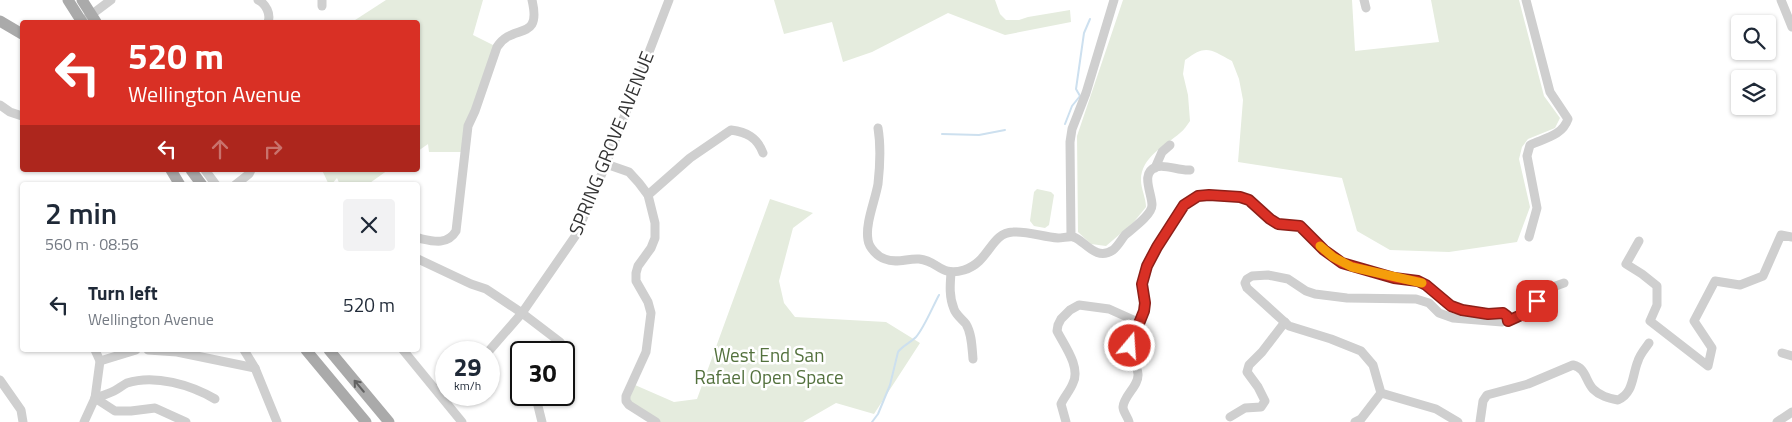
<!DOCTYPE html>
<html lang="en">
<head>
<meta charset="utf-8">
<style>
	:root { --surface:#fff; --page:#f2f2f3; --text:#1f2937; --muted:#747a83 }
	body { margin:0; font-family:"Titillium Web",sans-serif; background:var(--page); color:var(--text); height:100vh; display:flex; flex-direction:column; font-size:19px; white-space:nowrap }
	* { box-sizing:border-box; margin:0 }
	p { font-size:16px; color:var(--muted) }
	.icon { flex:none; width:28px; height:28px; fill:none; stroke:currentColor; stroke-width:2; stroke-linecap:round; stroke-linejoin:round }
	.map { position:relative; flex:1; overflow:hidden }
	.details { position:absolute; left:20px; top:182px; width:400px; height:170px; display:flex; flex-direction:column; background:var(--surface); border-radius:5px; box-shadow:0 1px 4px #0004 }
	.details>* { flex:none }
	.top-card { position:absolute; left:20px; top:20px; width:400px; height:152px; border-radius:5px; box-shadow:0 1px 4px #0004; background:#d93025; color:#fff; overflow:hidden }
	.buttons { position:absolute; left:1731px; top:15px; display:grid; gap:10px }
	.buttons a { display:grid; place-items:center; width:45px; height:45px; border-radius:5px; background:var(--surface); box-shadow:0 1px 4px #0004; font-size:25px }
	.speed { position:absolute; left:435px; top:341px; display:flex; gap:10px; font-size:25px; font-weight:700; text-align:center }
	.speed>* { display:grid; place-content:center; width:65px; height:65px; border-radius:50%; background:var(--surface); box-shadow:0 1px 4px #0004; line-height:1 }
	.speed small { font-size:12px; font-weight:400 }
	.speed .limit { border:2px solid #111; border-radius:8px; background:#fff; color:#111 }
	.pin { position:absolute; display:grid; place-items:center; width:42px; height:42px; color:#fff; margin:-21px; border-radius:10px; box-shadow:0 2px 8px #0006 }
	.me { position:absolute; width:55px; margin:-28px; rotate:18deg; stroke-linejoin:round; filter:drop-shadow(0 0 4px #0008) }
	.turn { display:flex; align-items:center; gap:18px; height:105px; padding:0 25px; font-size:22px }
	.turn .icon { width:65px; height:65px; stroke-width:2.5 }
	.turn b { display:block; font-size:35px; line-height:42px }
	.lanes { display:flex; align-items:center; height:48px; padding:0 25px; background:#0003; justify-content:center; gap:25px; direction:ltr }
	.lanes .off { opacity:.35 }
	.round { display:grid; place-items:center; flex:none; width:52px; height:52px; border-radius:5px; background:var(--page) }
	.summary { display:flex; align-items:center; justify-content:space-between; height:85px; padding:0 25px }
	h1 { font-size:30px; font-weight:600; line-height:38px }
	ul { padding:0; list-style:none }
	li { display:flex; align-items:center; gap:15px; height:75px; padding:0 25px }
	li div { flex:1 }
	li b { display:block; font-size:19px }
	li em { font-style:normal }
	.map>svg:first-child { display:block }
	.green { fill:#e5ecde }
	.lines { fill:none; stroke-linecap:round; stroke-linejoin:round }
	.stream { stroke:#cde0ef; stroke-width:2 }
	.minor { stroke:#cfcfcf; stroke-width:9 }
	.major { stroke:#aaa; stroke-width:11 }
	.oneway { stroke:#626262 }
	.route-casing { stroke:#8d1f18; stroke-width:12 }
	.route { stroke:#d93025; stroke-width:9 }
	.slow { stroke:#f59e0b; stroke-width:9 }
	.labels { text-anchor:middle; stroke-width:5; stroke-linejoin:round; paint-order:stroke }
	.street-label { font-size:19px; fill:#323232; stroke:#fff }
	.park-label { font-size:19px; fill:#53713d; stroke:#fff }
</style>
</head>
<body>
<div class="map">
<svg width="1792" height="422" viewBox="0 0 1792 422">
	<rect width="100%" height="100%" fill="#fff"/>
	<!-- green -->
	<g class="green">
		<polygon points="386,0 483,0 473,35 497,47 477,104 465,152 429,152 428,144 418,151 418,22 352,22"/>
		<polygon points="774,0 995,0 1000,14 1006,20 1019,20 1028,17 1070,10 1071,22 1005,35 948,13 872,52 843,62 832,22 784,34"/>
		<path d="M1123,0H1352L1355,51L1439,42L1431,0H1519L1544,96L1560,118L1555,128L1528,139L1522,147L1519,159L1530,207L1517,242L1449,252L1390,250L1357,231L1342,178L1238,162L1243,100L1239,79L1232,61C1210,49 1206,44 1185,60L1183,74L1188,95L1190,121C1187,125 1184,130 1180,133C1165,146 1141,157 1141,180C1141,189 1146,198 1146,207L1133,223L1106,246L1091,244L1078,232L1077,136Z"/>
		<polygon points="322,170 388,170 367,185 340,185 337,178 331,185 329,185"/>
		<polygon points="1037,189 1051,192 1054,195 1049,225 1045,228 1034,226 1030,221 1034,192"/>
		<polygon points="770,199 813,213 793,228 779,281 784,303 795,317 886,322 920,343 874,414 836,403 803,422 656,422 626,401 635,385 674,402 697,399"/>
	</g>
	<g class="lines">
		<!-- stream -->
		<g class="stream">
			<polyline points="1065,124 1072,106 1080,96 1076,89 1084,33 1090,19"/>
			<polyline points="942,134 979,135 1005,130"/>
			<path d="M872,422L878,414L890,385L898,352C902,346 910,343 916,337C924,328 933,306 939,295"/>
		</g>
		<!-- minor -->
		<g class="minor">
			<path d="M258,0C266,4 271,14 268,22"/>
			<polyline points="1364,0 1366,8"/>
			<path d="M1526,0L1550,92L1568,119C1562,136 1545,138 1530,145L1527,156L1537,208L1529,237"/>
			<polyline points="1781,0 1792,27"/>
			<polyline points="322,6 322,0"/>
			<polyline points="87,18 111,0"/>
			<polyline points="0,105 10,112 22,116"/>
			<path d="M878,128C881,146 880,166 878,184C875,201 865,224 868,240C869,248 878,257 885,259C896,264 908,258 919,259C939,261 940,277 964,270C990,262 990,233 1013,232C1028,231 1043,237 1058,238C1063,238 1069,236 1073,237C1084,239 1095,262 1113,250C1118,246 1121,240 1125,235C1132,229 1152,215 1152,205C1152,193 1140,173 1156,167C1166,164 1179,171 1190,170"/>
			<polyline points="606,164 629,172 639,183 648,195 655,223 655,238 651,248 638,266 636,273 636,281 648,302 651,313 646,352 626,396 626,401 629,405 656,422"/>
			<polyline points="1155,168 1162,152 1170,145"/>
			<polyline points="205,170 216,185"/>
			<polyline points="235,185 249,174 251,170"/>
			<path d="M648,195L690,158L731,130C746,132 757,137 763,153"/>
			<polyline points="1071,236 1070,142 1072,129 1086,93 1114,0"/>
			<path d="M418,238C432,241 447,246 456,231L468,126L475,111L497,47C513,22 542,43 532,0"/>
			<polyline points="1639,241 1626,264 1642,274 1657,286 1657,305 1650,321 1708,366 1712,348 1694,321 1715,281 1740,285 1763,276 1781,235 1792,237"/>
			<polyline points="418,259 471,284 486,289 522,313 560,342 565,349 567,360 564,369"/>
			<path d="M951,273C950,285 949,297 954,309C956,315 962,319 966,324C972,334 972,348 973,359"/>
			<polyline points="148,350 177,352 255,368"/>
			<polyline points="244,350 255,368 277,422"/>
			<polyline points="403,350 462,422"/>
			<polyline points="488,352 522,313 576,235 606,164 669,0"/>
			<polyline points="1782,353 1792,356"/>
			<polyline points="100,361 136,350"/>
			<polyline points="0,380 21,410 23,422"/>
			<polyline points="541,395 538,406 542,422"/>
			<path d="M95,398C101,396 108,394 114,391C118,389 123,385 127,383C155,374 191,385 215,399"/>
			<polyline points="95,398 115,411 131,411 155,408 186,422"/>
			<polyline points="1230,417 1245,408 1261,407 1265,401 1258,387 1247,372 1249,365 1262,352 1285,322"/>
			<polyline points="84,422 95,398 100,361 95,350"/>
			<path d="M1066,422L1061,404C1064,397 1070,391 1073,383C1081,367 1064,345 1057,331L1058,325L1061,319L1070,310L1079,305L1109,309L1138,322"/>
			<path d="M1129,422C1128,417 1123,412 1123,407C1124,395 1139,386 1138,374C1137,364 1131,356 1130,346L1144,311L1145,303L1142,284L1147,266L1157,247L1184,205L1198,196L1209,195L1240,197L1249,200L1270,219L1278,224L1300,226L1324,250L1342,263L1394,277L1418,281L1426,285L1451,306L1462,310L1488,314L1503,313L1507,316L1508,321"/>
			<polyline points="1355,422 1361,419 1381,393"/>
			<polyline points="1458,422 1436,409 1381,393 1373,365 1361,351 1331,339 1289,326 1247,288 1245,283 1247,279 1252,276 1268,275 1288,279 1306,291 1315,294 1347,298 1416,299 1429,303 1439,313 1453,318 1502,322 1519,316 1528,310 1550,288 1564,283"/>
			<path d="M1480,422L1483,401L1487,395L1528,384L1573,365C1586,368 1585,380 1593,389C1600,396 1608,398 1618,400C1634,393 1632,375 1638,361C1640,354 1645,349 1649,343"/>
			<polyline points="1777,422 1792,412"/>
		</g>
		<!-- major -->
		<g class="major">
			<polyline points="68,0 82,22"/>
			<polyline points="82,0 96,22"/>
			<polyline points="0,21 22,34"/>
			<polyline points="171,170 180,185"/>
			<polyline points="191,170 202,185"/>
			<polyline points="306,350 366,422"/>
			<polyline points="329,350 389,422"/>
		</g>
	</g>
	<!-- one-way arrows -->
	<defs><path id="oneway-shaft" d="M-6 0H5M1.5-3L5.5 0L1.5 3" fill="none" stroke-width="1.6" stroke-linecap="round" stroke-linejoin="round" transform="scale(1.25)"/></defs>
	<use class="oneway" href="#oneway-shaft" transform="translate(359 386) rotate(-130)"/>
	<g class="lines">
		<!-- route casing -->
		<g class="route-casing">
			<polyline id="route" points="1130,346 1144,311 1145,303 1142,284 1147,266 1157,247 1184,205 1198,196 1209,195 1240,197 1249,200 1270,219 1278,224 1300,226 1324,250 1342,263 1394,278 1418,281 1426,285 1451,306 1462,310 1488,314 1503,313 1507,316 1508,321 1519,316 1537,301"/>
		</g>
		<!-- route -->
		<use href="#route" class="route"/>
		<!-- slow -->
		<polyline class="slow" points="1320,246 1333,257 1352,267 1422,283"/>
	</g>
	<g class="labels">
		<!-- street labels -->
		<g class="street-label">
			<text transform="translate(611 143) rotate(-68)" y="7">SPRING GROVE AVENUE</text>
		</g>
		<!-- park labels -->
		<g class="park-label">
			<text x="769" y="362">West End San<tspan x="769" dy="22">Rafael Open Space</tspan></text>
		</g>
	</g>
</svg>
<div class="buttons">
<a><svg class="icon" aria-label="search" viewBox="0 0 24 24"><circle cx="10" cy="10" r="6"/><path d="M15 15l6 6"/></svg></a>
<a><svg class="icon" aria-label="layers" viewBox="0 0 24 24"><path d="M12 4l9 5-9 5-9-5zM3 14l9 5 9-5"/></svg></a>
</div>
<div class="speed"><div>29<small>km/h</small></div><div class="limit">30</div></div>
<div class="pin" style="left:1537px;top:301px;background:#d93025"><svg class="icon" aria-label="arrive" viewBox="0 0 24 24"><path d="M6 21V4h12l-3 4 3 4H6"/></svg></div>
<svg class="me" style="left:1130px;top:346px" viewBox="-20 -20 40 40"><circle r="17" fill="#d93025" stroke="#fff" stroke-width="3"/><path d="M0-11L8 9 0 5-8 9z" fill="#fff"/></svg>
<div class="top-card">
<div class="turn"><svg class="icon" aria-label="left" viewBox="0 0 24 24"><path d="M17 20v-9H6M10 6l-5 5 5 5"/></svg><div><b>520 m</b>Wellington Avenue</div></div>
<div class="lanes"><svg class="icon" aria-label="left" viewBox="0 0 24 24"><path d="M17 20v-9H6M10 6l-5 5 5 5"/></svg><svg class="icon off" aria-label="ahead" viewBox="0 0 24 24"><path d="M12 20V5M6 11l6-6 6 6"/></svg><svg class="icon off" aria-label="right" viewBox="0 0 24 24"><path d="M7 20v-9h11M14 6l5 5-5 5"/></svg></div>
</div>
<section class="details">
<div class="summary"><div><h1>2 min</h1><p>560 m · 08:56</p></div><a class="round"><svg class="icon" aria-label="close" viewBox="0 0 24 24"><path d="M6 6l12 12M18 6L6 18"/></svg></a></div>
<ul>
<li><svg class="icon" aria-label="left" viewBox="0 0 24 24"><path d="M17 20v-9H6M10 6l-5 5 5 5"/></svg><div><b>Turn left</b><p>Wellington Avenue</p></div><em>520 m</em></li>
</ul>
</section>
</div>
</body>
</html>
